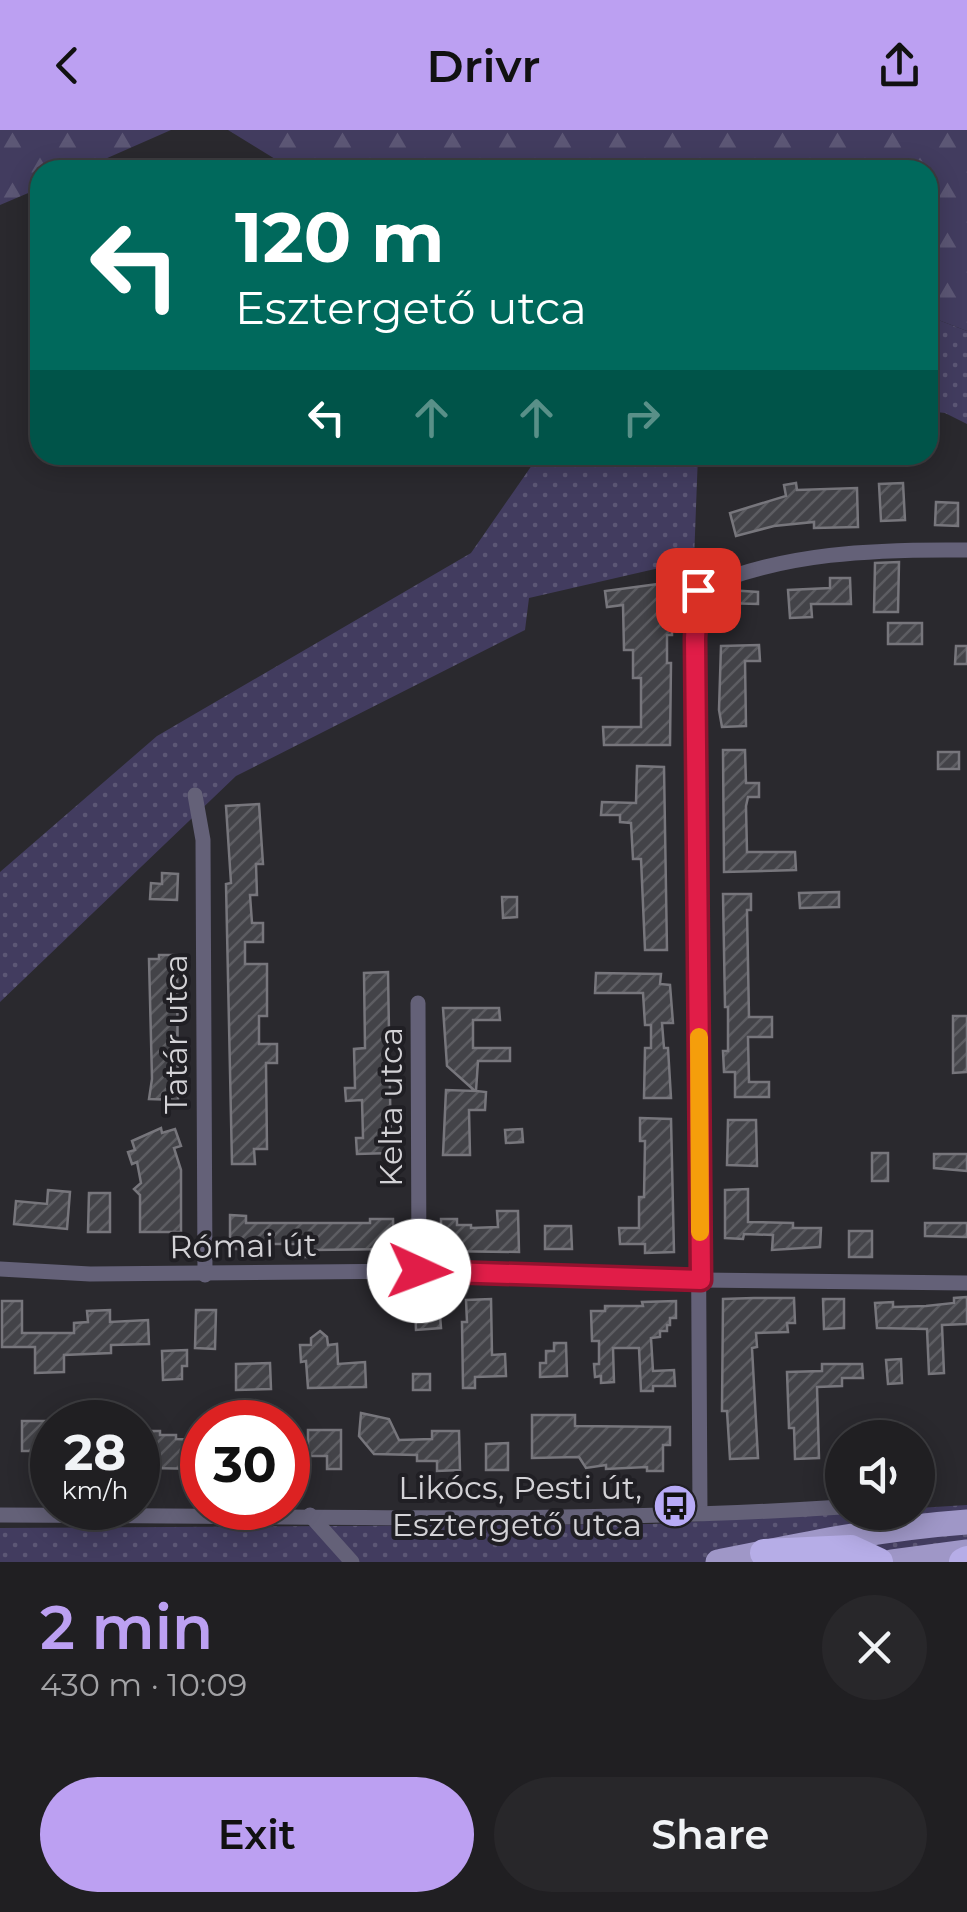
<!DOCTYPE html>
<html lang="en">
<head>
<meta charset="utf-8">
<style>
	:root { --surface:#201f22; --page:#28272a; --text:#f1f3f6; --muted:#a2a2a5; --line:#3d3d40; --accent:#bca0f2 }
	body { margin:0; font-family:Montserrat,sans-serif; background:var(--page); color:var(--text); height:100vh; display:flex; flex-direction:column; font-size:38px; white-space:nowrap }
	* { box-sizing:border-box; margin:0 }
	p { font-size:32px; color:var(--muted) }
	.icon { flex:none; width:55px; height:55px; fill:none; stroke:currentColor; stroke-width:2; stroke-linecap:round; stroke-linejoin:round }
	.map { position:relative; height:1432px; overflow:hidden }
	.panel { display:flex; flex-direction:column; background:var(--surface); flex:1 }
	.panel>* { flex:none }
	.banner { position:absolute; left:30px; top:30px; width:908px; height:305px; border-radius:30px; box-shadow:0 5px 25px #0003,0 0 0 2px var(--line); background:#00695c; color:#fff; overflow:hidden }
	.buttons { position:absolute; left:825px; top:1290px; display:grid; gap:20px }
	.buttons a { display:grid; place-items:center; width:110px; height:110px; border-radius:50%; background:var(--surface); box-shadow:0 5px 25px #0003,0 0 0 2px var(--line); font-size:50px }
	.speed { position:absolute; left:30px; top:1270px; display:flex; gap:20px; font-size:50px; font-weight:700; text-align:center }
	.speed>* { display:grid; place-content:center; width:130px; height:130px; border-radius:50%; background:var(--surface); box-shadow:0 5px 25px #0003,0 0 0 2px var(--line); line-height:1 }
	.speed small { font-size:25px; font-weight:400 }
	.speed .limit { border:15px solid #d22; background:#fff; color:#111 }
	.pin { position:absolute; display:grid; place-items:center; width:85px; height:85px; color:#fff; margin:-42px; border-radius:20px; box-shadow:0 5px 15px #0006 }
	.me { position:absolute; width:110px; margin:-55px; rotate:92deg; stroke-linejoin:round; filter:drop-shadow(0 0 8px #0008) }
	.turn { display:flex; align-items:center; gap:35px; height:210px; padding:0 40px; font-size:45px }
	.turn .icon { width:130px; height:130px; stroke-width:2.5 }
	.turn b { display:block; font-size:70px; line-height:85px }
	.lanes { display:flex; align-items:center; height:95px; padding:0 40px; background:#0003; justify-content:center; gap:50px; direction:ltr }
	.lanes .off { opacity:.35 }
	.round { display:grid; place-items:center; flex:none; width:105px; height:105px; border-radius:52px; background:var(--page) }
	.summary { display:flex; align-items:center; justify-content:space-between; height:170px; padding:0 40px }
	h1 { font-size:60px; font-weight:600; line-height:75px; color:var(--accent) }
	.button { display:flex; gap:20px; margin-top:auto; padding:20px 40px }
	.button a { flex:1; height:115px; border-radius:60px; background:var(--accent); color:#111; font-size:40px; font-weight:600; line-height:115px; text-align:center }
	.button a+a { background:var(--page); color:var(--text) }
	header { display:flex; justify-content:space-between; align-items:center; height:130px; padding:0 40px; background:var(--accent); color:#111; font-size:45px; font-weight:600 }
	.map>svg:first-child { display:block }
	.grass { fill:url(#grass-dots) }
	.forest { fill:url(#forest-firs) }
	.building { fill:url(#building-hatch); stroke:#77767c; stroke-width:2.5 }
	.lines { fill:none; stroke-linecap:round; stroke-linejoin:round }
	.street { stroke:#646178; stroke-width:15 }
	.primary { stroke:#9f97c7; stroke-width:25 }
	.highway { stroke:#b6ade7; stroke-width:28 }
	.route-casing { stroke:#92132f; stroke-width:25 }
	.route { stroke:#e11d48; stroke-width:18 }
	.slow { stroke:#f59e0b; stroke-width:18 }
	.labels { text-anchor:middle; stroke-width:8; stroke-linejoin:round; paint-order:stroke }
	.street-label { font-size:32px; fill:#d3d2d6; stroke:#201f24 }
	.poi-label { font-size:32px; fill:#d3d2d6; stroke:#201f24; text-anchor:end }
</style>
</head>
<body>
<header><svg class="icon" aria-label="back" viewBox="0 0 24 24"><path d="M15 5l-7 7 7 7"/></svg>Drivr<svg class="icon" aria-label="share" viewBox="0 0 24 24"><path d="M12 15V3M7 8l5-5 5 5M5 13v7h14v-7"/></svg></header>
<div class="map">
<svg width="967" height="1432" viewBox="0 0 967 1432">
	<defs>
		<pattern id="grass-dots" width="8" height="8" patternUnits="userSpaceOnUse" patternTransform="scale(2.5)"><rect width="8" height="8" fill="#423c5f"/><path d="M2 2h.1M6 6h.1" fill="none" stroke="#5c5775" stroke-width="1.8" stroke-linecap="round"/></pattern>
		<pattern id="forest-firs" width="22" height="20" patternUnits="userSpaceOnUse" patternTransform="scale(2.5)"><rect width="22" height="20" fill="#423c5f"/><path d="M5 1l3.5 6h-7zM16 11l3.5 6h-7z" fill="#5c5775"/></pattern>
		<pattern id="building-hatch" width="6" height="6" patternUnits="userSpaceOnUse" patternTransform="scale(2.5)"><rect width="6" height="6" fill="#434348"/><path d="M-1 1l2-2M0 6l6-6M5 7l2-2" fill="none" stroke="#5d5d62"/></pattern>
	</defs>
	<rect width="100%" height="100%" fill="#2a292e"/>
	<!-- grass -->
	<g class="grass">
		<polygon points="928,186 967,201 967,294 945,283 928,281"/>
		<polygon points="539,325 698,325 694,430 529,468 525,500 236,646 0,872 0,742 157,606 471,423"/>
		<polygon points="967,1375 967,1432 0,1432 0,1398 652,1394 844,1383 918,1382 918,1378"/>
	</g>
	<!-- forest -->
	<g class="forest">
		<polygon points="0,0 171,0 80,40 40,40 40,58 0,75"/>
		<polygon points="228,0 967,0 967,201 928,186 928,40 293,40"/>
	</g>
	<!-- building -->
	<g class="building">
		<polygon points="796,353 797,360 857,358 858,397 814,398 814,392 774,396 736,406 730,383 786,366 784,355"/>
		<polygon points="903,353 905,390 881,391 879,354"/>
		<polygon points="936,372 958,373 958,396 935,395"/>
		<polygon points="899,432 898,482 874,482 875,433"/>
		<polygon points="830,448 850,448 851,474 811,474 812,487 790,488 788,460 830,458"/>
		<polygon points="666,453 672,491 672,505 667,505 667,533 671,533 670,615 604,615 603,597 641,597 641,548 633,548 633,520 624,520 623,475 607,477 605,461"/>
		<polygon points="728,460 758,462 758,474 722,473 722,462"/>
		<rect x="888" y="493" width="34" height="21"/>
		<polygon points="759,515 760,531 745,531 746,596 722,597 719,580 721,516"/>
		<polygon points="956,516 967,516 967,534 955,534"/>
		<polygon points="723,620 745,620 746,653 759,653 759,667 748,667 746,676 747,722 795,722 796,740 724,742"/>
		<rect x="938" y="622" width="21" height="17"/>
		<polygon points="637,636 664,637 667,820 645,820 641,729 633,729 631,693 620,692 620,685 601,685 602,672 636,673"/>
		<polygon points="259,674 263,734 256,734 257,765 250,765 252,793 263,793 263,812 245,812 245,834 267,834 267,886 259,886 259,914 277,914 277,933 266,933 267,1019 254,1019 255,1034 232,1034 226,754 231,753 226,676"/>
		<polygon points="162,743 178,744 177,770 150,769 151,753 162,754"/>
		<polygon points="839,762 839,777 800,778 799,763"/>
		<polygon points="723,764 751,764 751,780 747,780 749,887 772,887 772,907 748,907 749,952 769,952 769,967 735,967 735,942 724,942 723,921 728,921 728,877 725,877"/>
		<polygon points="502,767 517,767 517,787 503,788"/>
		<polygon points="159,825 177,825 178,970 149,969 152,949 149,829 159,829"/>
		<polygon points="388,842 391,1023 357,1024 356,1008 363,1008 362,970 346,971 345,958 355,958 354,919 365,918 364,843"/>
		<polygon points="596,843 661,844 660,854 670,855 673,893 662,893 664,918 668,918 671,968 644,968 645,918 651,918 651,895 645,895 643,863 595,863"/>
		<polygon points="443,878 499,878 500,890 473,890 473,918 510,918 510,931 478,931 476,961 486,962 485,980 469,980 470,1025 443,1025 446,960 475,961 447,936"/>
		<polygon points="953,886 967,886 967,942 953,943"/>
		<polygon points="640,988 671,989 674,1122 645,1123 645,1114 620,1114 619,1098 639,1098 639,1067 644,1067 645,1011 640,1011"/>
		<polygon points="728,990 756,990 757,1036 727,1035"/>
		<polygon points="161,998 162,1003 175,999 181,1016 174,1018 181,1040 181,1102 140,1102 140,1065 134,1059 141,1053 137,1032 132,1034 128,1022 135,1020 132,1011"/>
		<polygon points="522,999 523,1012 506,1013 505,1000"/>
		<rect x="872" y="1023" width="16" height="28"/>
		<polygon points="934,1024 967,1024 967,1041 934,1038"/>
		<polygon points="748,1059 748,1092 793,1093 793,1098 821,1098 820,1117 772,1120 773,1105 744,1104 743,1109 725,1108 725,1060"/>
		<polygon points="48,1060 70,1062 67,1099 14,1094 16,1071 47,1074"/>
		<polygon points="89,1063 110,1063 110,1102 88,1102"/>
		<polygon points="497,1081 518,1081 519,1122 441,1121 441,1089 457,1089 457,1095 471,1095 471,1098 498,1097"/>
		<polygon points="230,1085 246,1086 246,1093 370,1093 370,1089 393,1089 394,1119 312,1120 312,1127 300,1127 300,1114 260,1114 260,1119 230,1119"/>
		<polygon points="925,1093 967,1093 967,1107 925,1106"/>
		<polygon points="545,1096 571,1096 572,1119 545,1119"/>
		<rect x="849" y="1101" width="23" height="26"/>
		<polygon points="967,1167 967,1194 942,1195 944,1243 929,1244 927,1199 877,1198 875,1173 893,1172 893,1177 926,1176 954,1173 954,1168"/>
		<polygon points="754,1168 794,1168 795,1193 787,1193 788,1202 756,1203 757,1217 752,1218 758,1328 730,1329 727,1281 722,1281 723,1169"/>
		<polygon points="491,1169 492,1225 505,1224 506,1246 475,1247 475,1258 463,1258 462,1192 467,1192 466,1170"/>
		<polygon points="823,1169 844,1169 844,1198 824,1199"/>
		<polygon points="2,1171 22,1171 22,1203 74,1203 74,1193 88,1192 87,1181 110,1180 110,1192 148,1190 149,1214 111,1215 111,1223 64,1225 64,1242 35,1243 35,1217 2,1217"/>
		<polygon points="676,1171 676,1188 670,1188 670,1195 667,1195 667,1201 660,1201 660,1207 651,1208 653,1241 674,1240 675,1256 653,1256 653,1261 641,1261 639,1218 613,1218 614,1252 601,1253 601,1246 595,1247 594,1234 599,1234 599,1211 592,1211 591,1181 605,1181 605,1176 643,1176 642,1172"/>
		<polygon points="439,1172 441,1198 416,1200 415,1173"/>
		<polygon points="196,1180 216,1180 215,1219 195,1218"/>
		<polygon points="320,1201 327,1207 328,1215 337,1214 338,1234 365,1232 366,1257 308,1258 306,1231 301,1232 300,1215 311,1215 311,1208"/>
		<polygon points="554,1213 566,1213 567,1246 540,1247 540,1233 546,1233 546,1221 554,1221"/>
		<polygon points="187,1220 187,1236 182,1236 182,1249 163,1250 162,1221"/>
		<polygon points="901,1229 902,1253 888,1254 886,1230"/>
		<polygon points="270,1233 271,1259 236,1260 236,1234"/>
		<polygon points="822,1234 862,1234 863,1248 842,1248 842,1256 817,1257 819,1328 795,1329 794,1298 789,1298 787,1242 822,1241"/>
		<rect x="413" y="1244" width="17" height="16"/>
		<polygon points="361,1283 389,1289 399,1310 432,1309 432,1301 459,1301 460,1340 437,1341 437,1331 417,1331 417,1325 374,1324 359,1306"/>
		<polygon points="532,1285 575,1285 575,1296 670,1297 670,1315 663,1315 663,1341 647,1341 647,1337 606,1339 606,1335 586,1338 579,1327 532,1328"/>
		<rect x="22" y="1291" width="30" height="30"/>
		<polygon points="308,1300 341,1300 341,1339 327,1339 327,1326 308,1326"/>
		<polygon points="138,1301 160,1301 160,1305 176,1305 176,1309 202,1310 202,1339 149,1338 148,1328 138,1329"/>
		<polygon points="508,1313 508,1340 486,1340 486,1314"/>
	</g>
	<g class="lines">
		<!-- street -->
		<g class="street">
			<polyline points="195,665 203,710 205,1145"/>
			<polyline points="418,873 419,1141"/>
			<polyline points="0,1139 90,1144 419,1141 701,1150 967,1153"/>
			<path d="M700,1383L695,508L698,460C781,422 877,419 967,420"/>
			<path d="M0,1385C281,1385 563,1395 842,1377"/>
			<polyline points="310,1385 352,1432"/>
		</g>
		<!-- primary -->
		<g class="primary">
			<path d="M718,1432C801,1415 882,1398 967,1392"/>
			<polyline points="892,1432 967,1422"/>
		</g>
		<!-- highway -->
		<g class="highway">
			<polyline points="764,1423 851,1419 879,1432"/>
			<polyline points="963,1432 967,1430"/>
		</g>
	</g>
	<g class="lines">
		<!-- route casing -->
		<g class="route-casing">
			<polyline id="route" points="419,1141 701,1150 695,508 698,460"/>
		</g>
		<!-- route -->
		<use href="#route" class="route"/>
		<!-- slow -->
		<polyline class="slow" points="699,907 700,1102"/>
	</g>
	<!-- icons -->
	<defs>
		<g id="bus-disc" transform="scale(2.25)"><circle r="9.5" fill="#b8abf7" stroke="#201f24"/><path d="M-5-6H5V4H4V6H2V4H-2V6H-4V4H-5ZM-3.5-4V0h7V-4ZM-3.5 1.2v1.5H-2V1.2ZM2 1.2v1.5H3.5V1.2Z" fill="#111"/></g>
	</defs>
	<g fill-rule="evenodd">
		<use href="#bus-disc" x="675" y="1376"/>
	</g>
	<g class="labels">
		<!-- street labels -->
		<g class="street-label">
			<text transform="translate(176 904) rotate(-90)" y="11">Tatár utca</text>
			<text transform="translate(391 977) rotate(-90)" y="11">Kelta utca</text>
			<text transform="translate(243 1116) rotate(-1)" y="11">Római út</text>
		</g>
		<!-- poi labels -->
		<g class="poi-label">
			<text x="642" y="1369">Likócs, Pesti út,<tspan x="642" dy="37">Esztergető utca</tspan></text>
		</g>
	</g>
</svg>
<div class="buttons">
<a><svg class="icon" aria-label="sound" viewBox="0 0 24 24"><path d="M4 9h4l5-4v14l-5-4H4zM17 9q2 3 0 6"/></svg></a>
</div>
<div class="speed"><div>28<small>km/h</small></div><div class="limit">30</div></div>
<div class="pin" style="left:698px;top:460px;background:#d93025"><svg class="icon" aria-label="arrive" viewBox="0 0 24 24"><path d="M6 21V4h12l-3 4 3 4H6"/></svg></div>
<svg class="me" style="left:419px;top:1141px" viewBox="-20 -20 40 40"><circle r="19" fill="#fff"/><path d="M0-13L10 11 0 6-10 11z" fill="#e11d48"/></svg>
<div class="banner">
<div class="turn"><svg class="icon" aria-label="left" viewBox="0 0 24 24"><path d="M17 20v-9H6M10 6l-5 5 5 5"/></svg><div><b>120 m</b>Esztergető utca</div></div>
<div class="lanes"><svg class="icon" aria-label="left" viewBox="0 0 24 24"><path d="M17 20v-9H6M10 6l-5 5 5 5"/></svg><svg class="icon off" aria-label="ahead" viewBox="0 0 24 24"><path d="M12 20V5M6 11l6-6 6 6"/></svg><svg class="icon off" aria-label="ahead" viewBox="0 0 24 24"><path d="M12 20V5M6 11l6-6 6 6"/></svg><svg class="icon off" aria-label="right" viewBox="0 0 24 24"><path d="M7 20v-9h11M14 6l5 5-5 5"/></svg></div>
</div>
</div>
<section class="panel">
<div class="summary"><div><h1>2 min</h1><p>430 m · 10:09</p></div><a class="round"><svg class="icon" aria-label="close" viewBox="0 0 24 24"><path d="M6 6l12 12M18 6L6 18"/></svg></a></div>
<div class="button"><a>Exit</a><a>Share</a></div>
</section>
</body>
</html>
